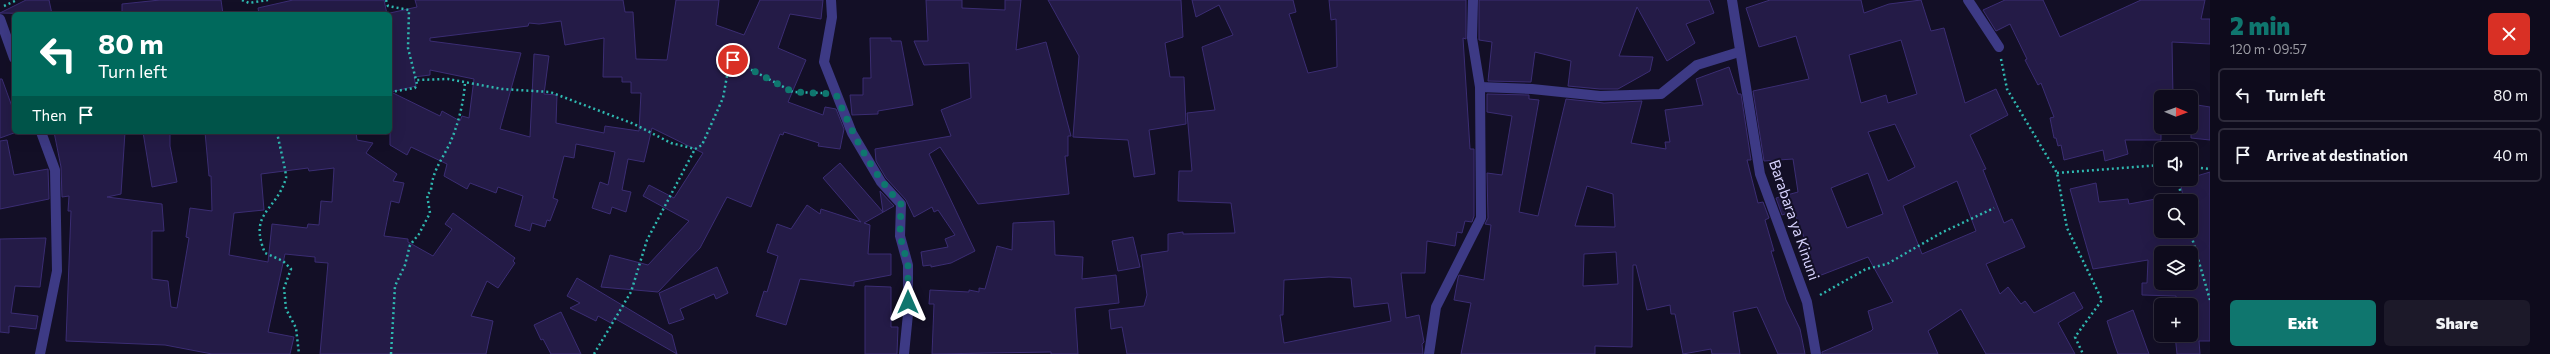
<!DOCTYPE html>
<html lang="en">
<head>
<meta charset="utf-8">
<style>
	:root { --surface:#0e0b1c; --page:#1c1929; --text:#f1f3f6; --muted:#9b9ba3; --line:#2e2b3b; --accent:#0f766e }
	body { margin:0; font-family:Commissioner,sans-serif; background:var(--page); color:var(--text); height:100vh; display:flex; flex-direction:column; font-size:15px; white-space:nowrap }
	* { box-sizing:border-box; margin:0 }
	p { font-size:13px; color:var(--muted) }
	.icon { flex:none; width:22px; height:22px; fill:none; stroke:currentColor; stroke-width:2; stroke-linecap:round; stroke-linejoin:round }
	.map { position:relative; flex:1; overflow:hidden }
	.drawer { display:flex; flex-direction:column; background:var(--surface); width:340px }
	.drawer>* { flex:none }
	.guide { position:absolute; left:12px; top:12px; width:380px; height:122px; border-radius:6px; box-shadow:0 4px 16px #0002,0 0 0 1px var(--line); background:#00695c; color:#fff; overflow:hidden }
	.needle { width:26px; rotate:91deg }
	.controls { position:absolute; left:2154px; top:90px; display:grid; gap:8px }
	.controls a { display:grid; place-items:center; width:44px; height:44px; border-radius:6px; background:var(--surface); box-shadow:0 4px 16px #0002,0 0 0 1px var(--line); font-size:20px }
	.pin { position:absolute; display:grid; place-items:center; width:34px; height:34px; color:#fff; margin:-17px; border:2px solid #fff; border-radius:50%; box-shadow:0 1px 4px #0007 }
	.me { position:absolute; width:44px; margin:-22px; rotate:0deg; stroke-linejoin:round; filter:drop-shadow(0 0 3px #0008) }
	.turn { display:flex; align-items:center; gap:14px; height:84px; padding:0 20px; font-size:18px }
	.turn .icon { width:52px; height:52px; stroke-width:2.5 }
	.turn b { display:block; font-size:28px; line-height:34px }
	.then { display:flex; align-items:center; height:38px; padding:0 20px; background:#0003; gap:8px; font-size:15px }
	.round { display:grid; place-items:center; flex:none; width:42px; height:42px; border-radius:6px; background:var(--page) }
	.headline { display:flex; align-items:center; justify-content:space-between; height:68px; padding:0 20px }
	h1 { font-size:24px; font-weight:800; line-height:30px; color:var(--accent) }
	.button { display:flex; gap:8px; margin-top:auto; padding:8px 20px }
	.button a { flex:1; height:46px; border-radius:6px; background:var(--accent); color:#fff; font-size:16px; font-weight:800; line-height:46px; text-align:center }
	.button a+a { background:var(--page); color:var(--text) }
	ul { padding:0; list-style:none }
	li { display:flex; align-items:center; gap:12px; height:54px; margin:0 8px 6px; padding:0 12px; border:2px solid var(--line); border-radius:6px }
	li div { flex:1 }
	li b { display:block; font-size:15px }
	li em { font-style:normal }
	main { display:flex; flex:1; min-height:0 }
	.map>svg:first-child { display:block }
	.building { fill:#241b47; stroke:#3b2d73; fill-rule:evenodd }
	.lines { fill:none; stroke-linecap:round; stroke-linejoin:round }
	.path { stroke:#2fb8b0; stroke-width:2.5; stroke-dasharray:2 3; stroke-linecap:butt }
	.minor { stroke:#3d3a85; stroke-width:10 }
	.route { stroke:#0f766e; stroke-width:7; stroke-dasharray:0 12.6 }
	.labels { text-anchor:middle; stroke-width:4; stroke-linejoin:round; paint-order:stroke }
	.street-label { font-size:15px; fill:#d9d4ff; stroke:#130f26 }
</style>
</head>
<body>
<main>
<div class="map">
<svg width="2210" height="354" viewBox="0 0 2210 354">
	<rect width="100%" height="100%" fill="#130f26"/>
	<!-- building -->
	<g class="building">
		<polygon points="26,0 49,0 52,14 0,13"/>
		<polygon points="160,0 221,0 223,14 122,14 122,4"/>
		<polygon points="293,0 384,0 387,14 259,14 258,8"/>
		<path d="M415,0H623L625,12H633L636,59L667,60L676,0H719L716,25L744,35L760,0H823L821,19L790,14L778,48L806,60L788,102L823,115L825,107L836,109L844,129L840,149L818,146L819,143L784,132L783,135L780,134L751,207L727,197L700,248L658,292L601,287L610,255L648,265L689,221L643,196L649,185L674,198L703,153L652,128L644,162L628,159L622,190L631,192L626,212L612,207L610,214L592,208L600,182L608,185L615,152L576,144L574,158L564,156L553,198L558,200L550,221L547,220L545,227L532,223L530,231L515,226L523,196L498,187L496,193L470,183L467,189L444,176L447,164L411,147L407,155L390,145V13L417,7ZM561,21L565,45L604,38L603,77H622V82H631V93H641L639,131L605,126L604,133L556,123L557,95L544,94L549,56L534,54L530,137L500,129L521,53L430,41V38L528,26L529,23L539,24ZM430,70L474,79L469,118L462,116L460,121L442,111L440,116L391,92L416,86L414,77L430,75Z"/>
		<polygon points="926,0 962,0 962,8 1005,10 1005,0 1021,0 1016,50 1046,42 1071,136 1068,136 1068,156 1065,156 1069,194 978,204 940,147 929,154 975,251 951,263 931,267 931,265 923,266 921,252 948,247 945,239 955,235 938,210 934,212 932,207 914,217 906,200 886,178 876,161 875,149 951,136 941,110 971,98 969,63 924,65 914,41 928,41"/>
		<polygon points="1048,0 1181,0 1183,37 1165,43 1170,77 1184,77 1186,124 1149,130 1155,174 1134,177 1128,140 1073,137 1079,56"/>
		<path d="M1192,0H1293L1296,12L1289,14L1308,73L1337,67L1336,19L1331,20L1329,0H1466V39L1463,38L1470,149H1474V216L1472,222L1465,221L1462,233L1457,232L1455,246L1427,241L1425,273H1401L1406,318L1419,315L1424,342L1422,344L1423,354H1127L1122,327L1111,329L1109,310L1144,306L1147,295L1141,255L1168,251V234L1183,232V234L1235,233L1231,203L1178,201L1179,171H1192L1187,113L1215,110L1202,47L1233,35L1219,5L1196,17ZM1329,277L1351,278L1354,307L1388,303L1391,321L1284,343L1280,315H1283L1284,280Z"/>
		<polygon points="1479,0 1709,0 1714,13 1686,24 1695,43 1667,61 1637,7 1619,56 1653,57 1650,71 1618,89 1600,89 1568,86 1571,61 1535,52 1531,82 1488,81 1492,42 1479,40"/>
		<path d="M1770,0H1861L1864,13L1889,4L1921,0L1931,31L1944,28L1965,103L1996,89L2008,115L1970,135L1986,169L1983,170L2004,223L2012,219L2025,247L1986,264L2000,294L2008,287L2021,304L2025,301L2034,313L2074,292L2083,308L2058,323L2075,354H1986L1961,309L1928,331L1938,354H1822V352L1871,331L1873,329L1868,311L1893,302L1868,257L1811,279L1799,248L1807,245L1794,211L1782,215L1776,198L1798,192L1793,159L1764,161L1753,91L1809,79L1796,36L1759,47L1746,8ZM1901,40L1917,94L1888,103L1886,95L1861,103L1849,55ZM1895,124L1915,167L1888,181L1868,132ZM1868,173L1883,214L1847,228L1831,188ZM1957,181L1976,231L1922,254L1903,206Z"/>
		<polygon points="2005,0 2043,0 2060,37 2141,0 2205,0 2201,19 2210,19 2210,44 2172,42 2173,97 2161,97 2161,140 2125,140 2128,154 2105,161 2103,150 2064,160 2061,145 2058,146 2056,138 2054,138 2050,118 2054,117 2041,83 2038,85 2025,60 2027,59 2010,24 1996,31 1983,10"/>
		<polygon points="870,38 891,38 891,41 901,41 913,105 878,111 878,114 852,115 850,95 863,95 863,78 871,78"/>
		<path d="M1729,67L1738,94H1741L1751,160H1747L1758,203L1763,202L1769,218L1765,220L1774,251H1771L1786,300L1800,329L1805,354H1778L1757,307L1733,312L1740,354H1712L1711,349L1683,354L1675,314H1671L1670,305L1647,310L1636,265H1633L1632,347L1595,346V354H1461L1471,303L1454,300L1458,278L1459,275L1484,280L1491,225L1485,224L1488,218L1487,173L1502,175L1512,116L1487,112V94L1529,95V99L1539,100L1519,212L1538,216L1566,99L1604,103L1642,101L1631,143L1666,149L1665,142H1670L1665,110L1703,105L1696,79ZM1587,186L1613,194L1615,227L1575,226ZM1616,252L1618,284L1583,286L1584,254Z"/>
		<polygon points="0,79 2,79 14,112 14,133 0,138"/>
		<polygon points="2191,104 2210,107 2210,140 2191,138"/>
		<path d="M54,132H125L121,194L107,197L162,204L164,231H152V279L168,281L171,307L177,308L189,238L186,237L190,208L212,211L211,176H209L205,132H356L357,140L373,143L366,153L397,174L393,181L404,183L399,203L391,201L384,236L408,239V242L433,256L452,229L445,224L453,213L515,258L513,261L515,263L498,288L487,281L471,316L493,321L486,354H320L328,263L315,262V257L285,254L268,332L294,337L290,354H212L165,345L66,341L71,211H68L69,196L62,197L61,167ZM308,168L309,171L334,168L332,202L321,201L319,225L308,224L307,228L272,224L268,262L229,255L234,213L264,210L261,174Z"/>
		<polygon points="143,132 170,132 170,146 177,182 152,187"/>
		<polygon points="7,140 14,175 48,169 49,199 0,209 0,141"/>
		<polygon points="840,163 883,212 880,191 894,206 864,223 870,225 868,254 891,254 891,275 854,282 854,286 800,279 786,325 756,316 764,291 767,292 778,256 767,252 777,224 791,229 807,205 820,214 821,209 861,222 823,178"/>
		<path d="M2210,172V341H2199L2200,354H2177L2175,335H2191V303H2176V296L2142,295V283H2147L2148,260L2093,269L2070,189L2096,183L2099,202L2128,199L2129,204L2161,198V231H2191V200L2184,201L2180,181ZM2161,253H2191V283H2161Z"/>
		<polygon points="1054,221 1055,255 1083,257 1082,279 1116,275 1119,303 1075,308 1078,354 1051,354 1051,352 932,354 934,304 929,304 930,290 969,292 969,290 979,292 979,288 985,289 997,246 1012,250 1013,223"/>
		<polygon points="1133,237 1140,267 1118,271 1112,241"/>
		<polygon points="46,238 40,287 15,286 11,313 38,316 36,329 9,326 9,333 0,332 0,239"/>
		<polygon points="717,267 728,293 716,299 714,294 680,309 684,319 669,324 659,293"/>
		<polygon points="577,278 672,335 677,354 614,318 611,323 598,316 596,321 570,308 580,303 567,296"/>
		<polygon points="865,286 891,287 891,327 898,327 897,354 865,354"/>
		<polygon points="2133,310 2149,354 2118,354 2114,343 2107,321"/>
		<polygon points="561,312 581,354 551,354 543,339 541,340 534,325"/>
	</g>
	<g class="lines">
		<!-- path -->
		<g class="path">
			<polyline points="242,0 249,3 268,0"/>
			<polyline points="386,0 388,6 409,10 408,48 416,80 448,79 502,89 550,92 634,124 671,143 695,149 702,145 723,98 729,65 733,60 793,92 822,93"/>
			<polyline points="4,6 17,0"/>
			<polyline points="2001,59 2007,89 2057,173 2067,228 2102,300 2075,337 2083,354"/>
			<polyline points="390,92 415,88 417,84 416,80"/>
			<path d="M277,132C278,139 287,175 286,178C276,212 248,212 265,253L283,261L291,269L284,288L286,309L296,328L299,354"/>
			<polyline points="2191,167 2210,169"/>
			<polyline points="2057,173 2161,165"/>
			<polyline points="2178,179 2182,201"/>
			<polyline points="2190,231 2210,300"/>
			<polyline points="1820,295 1866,269 1887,264 1941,233 1994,208"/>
			<path d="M391,354L395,286L405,265L410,245L419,234L430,213L427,195L431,191C432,171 442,160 450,143C458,125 464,102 465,82"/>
			<polyline points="594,354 631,292 647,240 695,149"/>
		</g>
		<!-- minor -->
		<g class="minor">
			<polyline points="831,0 832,17 824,62 852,133 881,182 901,204 900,236 908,265 908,314 904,354"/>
			<polyline points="1732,0 1760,174 1807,302 1816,354"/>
			<polyline points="1968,0 1999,47"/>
			<polyline points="0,19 14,58"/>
			<polyline points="1480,87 1532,89 1600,96 1661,94 1697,65 1739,52"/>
			<polyline points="40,354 57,271 55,170 41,132"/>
			<polyline points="1429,354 1436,307 1481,218 1480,87 1472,38 1473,0"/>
		</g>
	</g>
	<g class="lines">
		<!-- route -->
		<path class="route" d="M733,60L793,92L836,94C853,135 871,172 901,204L900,236L908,265V302"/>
	</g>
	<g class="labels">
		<!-- street labels -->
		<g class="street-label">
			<text transform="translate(1794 220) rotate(71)" y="5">Barabara ya Kinuni</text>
		</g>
	</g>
</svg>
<div class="controls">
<a><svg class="needle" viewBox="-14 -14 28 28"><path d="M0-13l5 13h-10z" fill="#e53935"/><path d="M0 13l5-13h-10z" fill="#9b9ba3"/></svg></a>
<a><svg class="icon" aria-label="sound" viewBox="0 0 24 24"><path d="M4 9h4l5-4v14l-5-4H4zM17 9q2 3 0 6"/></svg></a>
<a><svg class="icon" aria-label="search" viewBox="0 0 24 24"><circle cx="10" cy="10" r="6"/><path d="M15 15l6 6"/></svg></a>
<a><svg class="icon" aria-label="layers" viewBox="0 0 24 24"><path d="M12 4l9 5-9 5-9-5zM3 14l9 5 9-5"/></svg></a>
<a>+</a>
</div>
<div class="pin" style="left:733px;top:60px;background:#d93025"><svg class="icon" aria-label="arrive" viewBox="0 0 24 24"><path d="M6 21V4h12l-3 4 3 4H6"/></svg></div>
<svg class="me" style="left:908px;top:302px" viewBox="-20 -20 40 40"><path d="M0-17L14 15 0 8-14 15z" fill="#0f766e" stroke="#fff" stroke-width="4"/></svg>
<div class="guide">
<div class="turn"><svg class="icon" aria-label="left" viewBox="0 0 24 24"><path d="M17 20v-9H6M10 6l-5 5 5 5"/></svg><div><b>80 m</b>Turn left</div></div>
<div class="then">Then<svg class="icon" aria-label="arrive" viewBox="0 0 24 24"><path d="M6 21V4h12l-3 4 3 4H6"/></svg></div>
</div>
</div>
<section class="drawer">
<div class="headline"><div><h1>2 min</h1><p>120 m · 09:57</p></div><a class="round" style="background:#d93025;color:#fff"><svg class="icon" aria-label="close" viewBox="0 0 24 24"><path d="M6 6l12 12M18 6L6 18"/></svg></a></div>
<ul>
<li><svg class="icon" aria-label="left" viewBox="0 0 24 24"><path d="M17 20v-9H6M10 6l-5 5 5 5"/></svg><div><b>Turn left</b></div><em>80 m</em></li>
<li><svg class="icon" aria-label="arrive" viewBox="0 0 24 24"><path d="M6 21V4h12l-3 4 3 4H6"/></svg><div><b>Arrive at destination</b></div><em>40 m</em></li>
</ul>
<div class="button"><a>Exit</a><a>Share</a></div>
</section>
</main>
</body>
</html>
